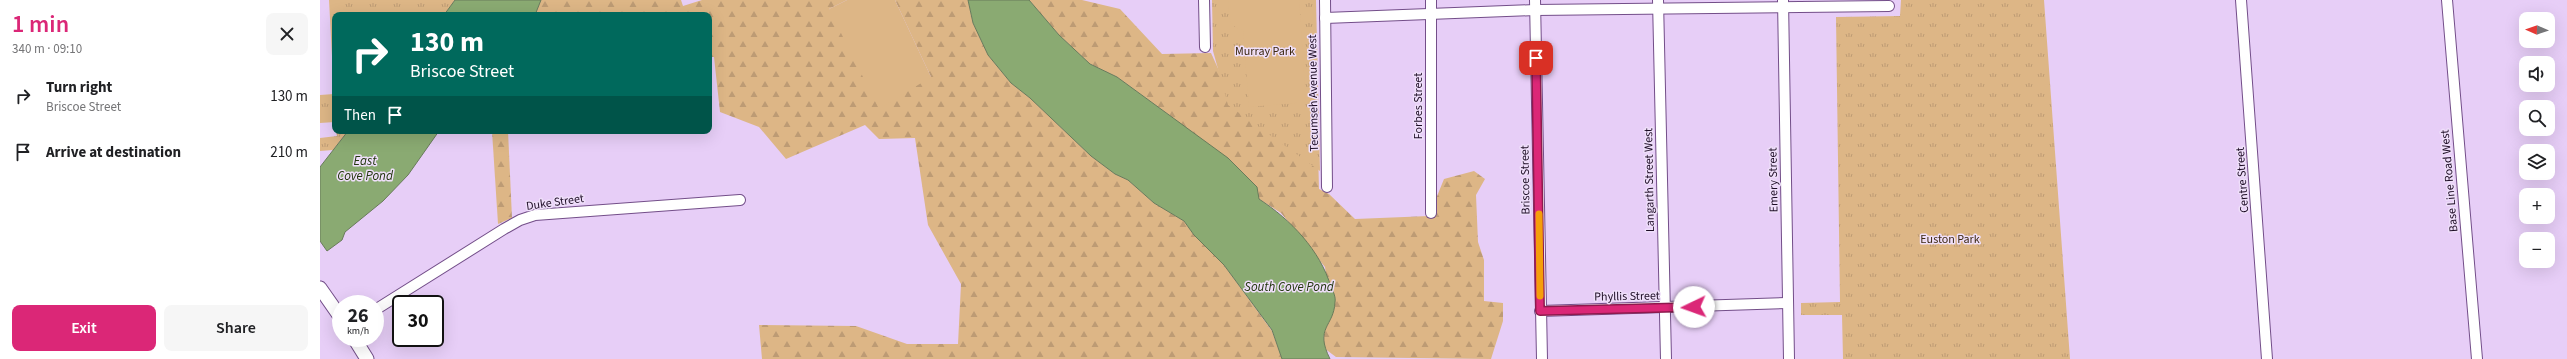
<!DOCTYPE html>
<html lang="en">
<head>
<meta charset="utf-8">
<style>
	:root { --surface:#fff; --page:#f6f6f6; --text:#202124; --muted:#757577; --accent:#db2777 }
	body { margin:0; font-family:"Source Sans 3",sans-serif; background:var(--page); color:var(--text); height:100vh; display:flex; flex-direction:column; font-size:15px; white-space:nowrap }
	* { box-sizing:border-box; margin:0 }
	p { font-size:13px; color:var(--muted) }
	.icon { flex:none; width:22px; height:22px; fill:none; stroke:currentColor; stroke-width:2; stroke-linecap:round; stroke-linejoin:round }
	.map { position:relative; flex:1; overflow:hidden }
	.panel { display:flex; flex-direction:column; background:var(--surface); width:320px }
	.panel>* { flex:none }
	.top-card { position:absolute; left:12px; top:12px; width:380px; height:122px; border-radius:8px; box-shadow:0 4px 16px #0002; background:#00695c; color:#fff; overflow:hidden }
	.needle { width:26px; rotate:272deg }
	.tools { position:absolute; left:2199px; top:12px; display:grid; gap:8px }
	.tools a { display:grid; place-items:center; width:36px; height:36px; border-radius:8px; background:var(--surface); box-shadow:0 4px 16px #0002; font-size:20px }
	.speed { position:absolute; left:12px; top:295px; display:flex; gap:8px; font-size:20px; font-weight:700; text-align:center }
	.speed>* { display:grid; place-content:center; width:52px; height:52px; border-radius:50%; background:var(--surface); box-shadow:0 4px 16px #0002; line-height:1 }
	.speed small { font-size:10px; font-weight:400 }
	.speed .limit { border:2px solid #111; border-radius:6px; background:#fff; color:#111 }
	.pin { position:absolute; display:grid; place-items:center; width:34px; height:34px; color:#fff; margin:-17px; border-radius:8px; box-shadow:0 2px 6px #0006 }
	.me { position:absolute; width:44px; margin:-22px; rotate:267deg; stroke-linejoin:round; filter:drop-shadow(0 0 3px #0008) }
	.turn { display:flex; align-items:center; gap:14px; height:84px; padding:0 12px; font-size:18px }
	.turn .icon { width:52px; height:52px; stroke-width:2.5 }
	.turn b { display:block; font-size:28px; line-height:34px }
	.then { display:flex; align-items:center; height:38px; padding:0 12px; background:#0003; gap:8px; font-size:15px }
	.round { display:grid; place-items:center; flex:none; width:42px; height:42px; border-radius:8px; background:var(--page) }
	.headline { display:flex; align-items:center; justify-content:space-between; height:68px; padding:0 12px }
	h1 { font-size:24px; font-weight:600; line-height:30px; color:var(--accent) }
	.primary-button { display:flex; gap:8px; margin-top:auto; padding:8px 12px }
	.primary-button a { flex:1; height:46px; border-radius:8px; background:var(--accent); color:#fff; font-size:16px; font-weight:600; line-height:46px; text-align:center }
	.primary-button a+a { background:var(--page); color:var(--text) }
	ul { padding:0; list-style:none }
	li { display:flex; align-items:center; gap:12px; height:56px; padding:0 12px }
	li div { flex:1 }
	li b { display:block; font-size:15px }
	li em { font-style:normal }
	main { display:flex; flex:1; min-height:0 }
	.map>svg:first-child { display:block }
	.forest { fill:url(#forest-firs) }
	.park { fill:url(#park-tufts) }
	.pitch { fill:#ddb686 }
	.water { fill:#8aaa72; stroke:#697b5b }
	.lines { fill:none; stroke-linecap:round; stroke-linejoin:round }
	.minor-casing { stroke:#734e89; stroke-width:12 }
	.major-casing { stroke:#734e89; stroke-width:15 }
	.minor { stroke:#fff; stroke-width:10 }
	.major { stroke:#fff; stroke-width:13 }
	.route-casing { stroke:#8e194d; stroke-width:10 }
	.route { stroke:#db2777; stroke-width:7 }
	.slow { stroke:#f59e0b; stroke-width:7 }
	.labels { text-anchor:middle; stroke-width:3; stroke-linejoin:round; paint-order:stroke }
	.park-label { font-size:12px; fill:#3b2810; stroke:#efdffa }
	.street-label { font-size:12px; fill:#1c0c24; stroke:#efdffa }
	.water-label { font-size:13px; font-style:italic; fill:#22370e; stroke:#efdffa }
</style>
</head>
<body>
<main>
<section class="panel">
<div class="headline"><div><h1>1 min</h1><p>340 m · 09:10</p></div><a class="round"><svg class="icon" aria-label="close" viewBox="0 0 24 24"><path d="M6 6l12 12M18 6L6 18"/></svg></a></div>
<ul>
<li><svg class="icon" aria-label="right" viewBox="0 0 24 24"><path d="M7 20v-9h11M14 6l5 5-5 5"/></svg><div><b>Turn right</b><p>Briscoe Street</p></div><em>130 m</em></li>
<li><svg class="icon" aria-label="arrive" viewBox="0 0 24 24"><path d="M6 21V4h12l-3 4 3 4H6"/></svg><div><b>Arrive at destination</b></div><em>210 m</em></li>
</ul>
<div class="primary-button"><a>Exit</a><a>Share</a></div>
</section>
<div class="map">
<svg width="2247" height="359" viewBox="0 0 2247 359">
	<defs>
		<pattern id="forest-firs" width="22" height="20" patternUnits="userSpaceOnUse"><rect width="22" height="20" fill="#ddb686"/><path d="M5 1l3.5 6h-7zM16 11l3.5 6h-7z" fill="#bd9b74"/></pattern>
		<pattern id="park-tufts" width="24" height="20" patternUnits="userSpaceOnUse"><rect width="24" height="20" fill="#ddb686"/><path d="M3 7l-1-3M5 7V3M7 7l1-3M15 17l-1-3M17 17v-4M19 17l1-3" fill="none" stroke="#bd9b74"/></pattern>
	</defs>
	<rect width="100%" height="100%" fill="#e7cef7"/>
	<!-- forest -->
	<g class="forest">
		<polygon points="221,0 361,0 363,6 382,0 527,0 509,9 611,77 575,0 648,0 653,23 668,55 691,83 710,98 771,156 795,174 808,180 834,203 864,221 874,235 904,265 952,331 962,359 442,359 439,325 536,326 587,344 638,344 641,284 608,225 595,138 559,139 545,125 466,159 439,127 400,112 394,57 389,57 389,15 215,15"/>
		<polygon points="709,0 762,0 800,9 842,54 891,53 901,75 998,151 999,189 1009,194 1035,219 1109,216 1124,179 1154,171 1165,179 1156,195 1158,242 1164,260 1164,301 1183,303 1183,321 1171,359 1016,357 1004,348 1004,327 1011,318 1005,267 961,213 939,199 853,118 797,77 770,64 739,35"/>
		<polygon points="172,131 188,131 192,218 178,224"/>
	</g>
	<!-- park -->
	<g class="park">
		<polygon points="9,0 135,0 124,15 15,15 15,122 0,123 0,95 14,94"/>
		<polygon points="892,0 996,0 1000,171 908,105 893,51"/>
		<polygon points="1581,0 1724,0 1750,359 1523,359 1522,315 1481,315 1481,303 1520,302 1516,17 1580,16"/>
		<polygon points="16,131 28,131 13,150 0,151 0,138 17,136"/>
	</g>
	<!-- pitch -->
	<g class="pitch">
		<polygon points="527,0 575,0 611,77 559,109 509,9"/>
		<path d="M909,0H979L986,102L929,107L923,30C907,27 909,14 909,0Z"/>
	</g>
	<!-- water -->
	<g class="water">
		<polygon points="135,0 221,0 215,15 124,15"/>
		<path d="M648,0H709L739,35L770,64L797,77L908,158L937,187L939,199C971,220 1000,250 1011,287C1013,291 1016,297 1015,302C1014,327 994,327 1010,359H962L952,330L904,265L874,235L864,221L834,203L808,180L795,174L771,156L710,98L691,83L668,55L653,23Z"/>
		<polygon points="28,131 119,131 88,175 63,201 25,232 22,240 7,251 0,241 0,167"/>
	</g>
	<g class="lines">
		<!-- minor casing -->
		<g class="minor-casing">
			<g id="minor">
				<polyline points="884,0 885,47"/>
				<polyline points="1005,0 1007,187"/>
				<polyline points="1215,0 1222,359"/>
				<polyline points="1338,0 1346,359"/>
				<polyline points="1463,0 1469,359"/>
				<polyline points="1921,0 1947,359"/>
				<polyline points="2127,0 2157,359"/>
				<polyline points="1005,18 1215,10 1569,6"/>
				<polyline points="1111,213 1111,0"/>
				<polyline points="55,310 184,229 200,220 215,215 420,200"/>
				<polyline points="1220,311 1467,303"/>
			</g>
		</g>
		<!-- major casing -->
		<g class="major-casing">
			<g id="major">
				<polyline points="0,288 21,318"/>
				<polyline points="34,338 47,359"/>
			</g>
		</g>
		<!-- minor -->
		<use href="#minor" class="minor"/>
		<!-- major -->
		<use href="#major" class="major"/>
	</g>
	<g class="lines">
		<!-- route casing -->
		<g class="route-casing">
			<polyline id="route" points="1216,58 1220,311 1374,307"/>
		</g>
		<!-- route -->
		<use href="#route" class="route"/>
		<!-- slow -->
		<polyline class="slow" points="1219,214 1220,296"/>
	</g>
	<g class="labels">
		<!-- park labels -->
		<g class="park-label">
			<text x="945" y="55">Murray Park</text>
			<text x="1630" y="243">Euston Park</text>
		</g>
		<!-- street labels -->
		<g class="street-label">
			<text transform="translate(993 93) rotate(-91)" y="4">Tecumseh Avenue West</text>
			<text transform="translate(1098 106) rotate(-90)" y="4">Forbes Street</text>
			<text transform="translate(1205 180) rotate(-91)" y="4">Briscoe Street</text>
			<text transform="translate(1329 180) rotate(-91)" y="4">Langarth Street West</text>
			<text transform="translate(1453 180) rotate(-91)" y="4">Emery Street</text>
			<text transform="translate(1922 180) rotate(-94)" y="4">Centre Street</text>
			<text transform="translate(2129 181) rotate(-95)" y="4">Base Line Road West</text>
			<text transform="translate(235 202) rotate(-8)" y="4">Duke Street</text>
			<text transform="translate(1307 296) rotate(-1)" y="4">Phyllis Street</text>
		</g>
		<!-- water labels -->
		<g class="water-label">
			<text x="45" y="165">East<tspan x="45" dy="15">Cove Pond</tspan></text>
			<text x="969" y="291">South Cove Pond</text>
		</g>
	</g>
</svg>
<div class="tools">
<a><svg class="needle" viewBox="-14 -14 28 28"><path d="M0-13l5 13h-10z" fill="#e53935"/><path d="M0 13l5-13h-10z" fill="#757577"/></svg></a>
<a><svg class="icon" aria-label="sound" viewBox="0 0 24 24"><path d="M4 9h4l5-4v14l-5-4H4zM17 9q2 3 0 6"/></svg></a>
<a><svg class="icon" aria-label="search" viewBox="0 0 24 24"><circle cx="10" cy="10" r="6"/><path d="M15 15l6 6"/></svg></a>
<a><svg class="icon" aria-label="layers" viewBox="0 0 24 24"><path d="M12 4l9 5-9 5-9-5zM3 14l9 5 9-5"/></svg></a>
<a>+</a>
<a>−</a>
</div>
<div class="speed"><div>26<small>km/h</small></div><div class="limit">30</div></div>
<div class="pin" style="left:1216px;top:58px;background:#d93025"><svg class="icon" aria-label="arrive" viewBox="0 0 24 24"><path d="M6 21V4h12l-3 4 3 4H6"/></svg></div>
<svg class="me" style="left:1374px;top:307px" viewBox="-20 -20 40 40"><circle r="19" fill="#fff"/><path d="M0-13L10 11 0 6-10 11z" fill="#db2777"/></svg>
<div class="top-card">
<div class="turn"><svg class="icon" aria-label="right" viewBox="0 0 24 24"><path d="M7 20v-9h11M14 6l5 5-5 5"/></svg><div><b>130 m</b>Briscoe Street</div></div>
<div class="then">Then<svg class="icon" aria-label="arrive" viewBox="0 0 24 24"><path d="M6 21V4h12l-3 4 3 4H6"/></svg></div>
</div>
</div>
</main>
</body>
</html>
